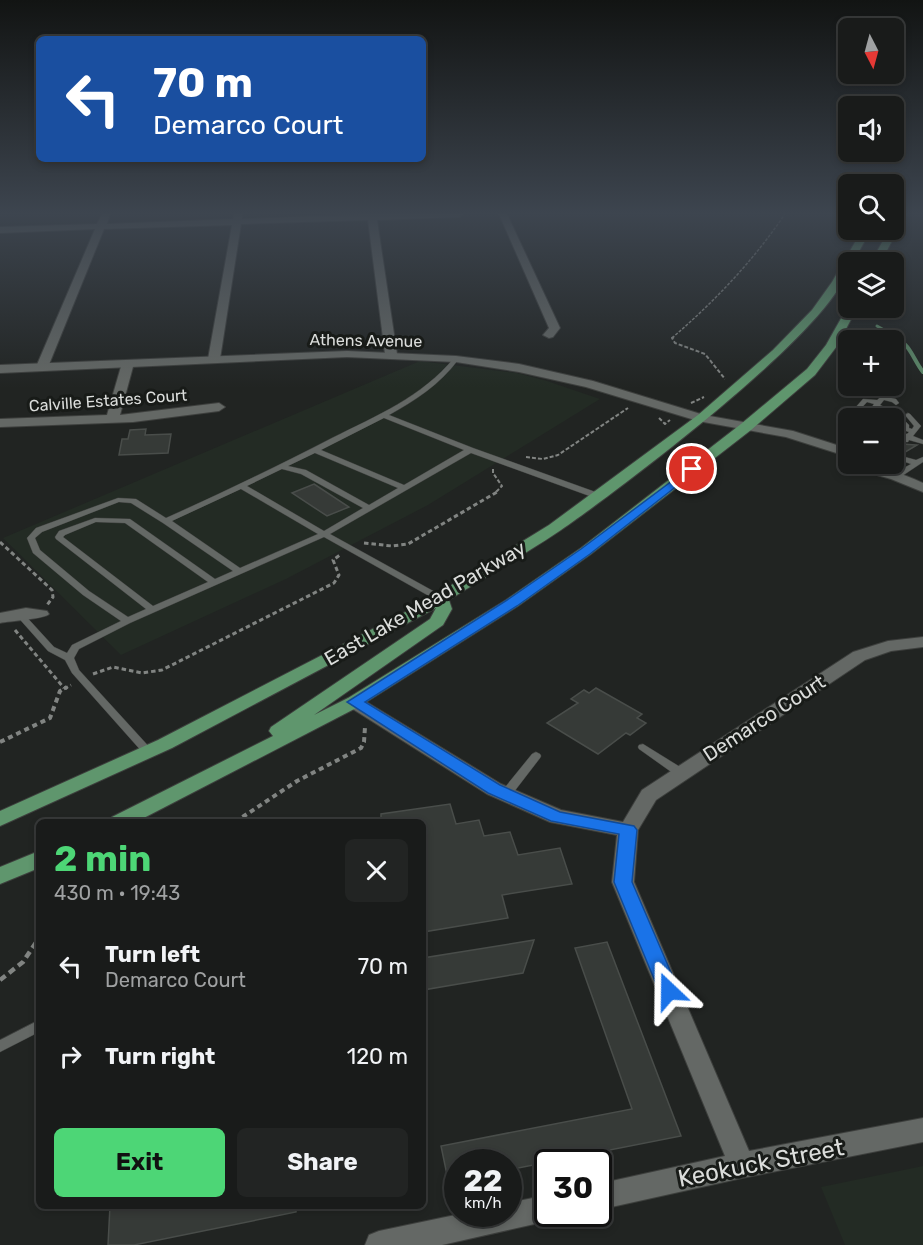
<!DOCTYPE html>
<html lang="en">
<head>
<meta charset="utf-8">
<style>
	:root { --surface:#191b1a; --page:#222423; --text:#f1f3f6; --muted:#9fa1a2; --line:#373939; --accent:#4dd676 }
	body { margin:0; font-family:Rubik,sans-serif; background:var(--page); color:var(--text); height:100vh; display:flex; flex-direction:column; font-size:22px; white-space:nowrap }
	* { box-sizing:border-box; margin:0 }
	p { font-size:20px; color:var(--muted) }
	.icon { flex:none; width:33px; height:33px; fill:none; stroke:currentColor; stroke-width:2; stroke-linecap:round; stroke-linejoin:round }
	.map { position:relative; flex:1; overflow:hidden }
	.sheet { position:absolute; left:36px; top:819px; width:390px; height:390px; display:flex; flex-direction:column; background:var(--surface); border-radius:9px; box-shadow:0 3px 9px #0003,0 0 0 2px var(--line) }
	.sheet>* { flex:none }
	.guide { position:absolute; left:36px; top:36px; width:390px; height:126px; border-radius:9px; box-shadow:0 3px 9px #0003,0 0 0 2px var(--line); background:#1a4fa0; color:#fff; overflow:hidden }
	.needle { width:39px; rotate:174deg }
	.fabs { position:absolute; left:838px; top:18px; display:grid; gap:12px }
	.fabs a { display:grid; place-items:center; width:66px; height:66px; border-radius:9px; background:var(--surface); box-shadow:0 3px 9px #0003,0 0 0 2px var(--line); font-size:30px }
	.speed { position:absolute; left:444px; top:1149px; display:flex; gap:12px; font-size:30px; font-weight:700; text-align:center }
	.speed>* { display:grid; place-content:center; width:78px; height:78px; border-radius:50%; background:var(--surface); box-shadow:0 3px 9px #0003,0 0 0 2px var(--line); line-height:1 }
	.speed small { font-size:15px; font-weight:400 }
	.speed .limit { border:3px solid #111; border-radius:9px; background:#fff; color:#111 }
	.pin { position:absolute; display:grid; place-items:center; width:51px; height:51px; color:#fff; margin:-26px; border:3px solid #fff; border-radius:50%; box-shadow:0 2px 6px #0007 }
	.me { position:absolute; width:66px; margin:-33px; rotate:337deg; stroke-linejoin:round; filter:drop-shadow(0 0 4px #0008) }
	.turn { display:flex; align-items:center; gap:21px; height:126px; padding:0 18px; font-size:27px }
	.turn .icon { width:78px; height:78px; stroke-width:2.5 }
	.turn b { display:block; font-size:42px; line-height:51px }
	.round { display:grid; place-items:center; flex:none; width:63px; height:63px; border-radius:9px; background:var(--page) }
	.overview { display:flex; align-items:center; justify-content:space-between; height:102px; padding:0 18px }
	h1 { font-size:36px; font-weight:700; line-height:45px; color:var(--accent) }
	.button { display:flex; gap:12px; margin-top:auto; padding:12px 18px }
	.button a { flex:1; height:69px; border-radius:9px; background:var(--accent); color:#111; font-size:24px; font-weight:700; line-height:69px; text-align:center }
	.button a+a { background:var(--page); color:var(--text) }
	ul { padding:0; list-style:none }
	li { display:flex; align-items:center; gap:18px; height:90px; padding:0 18px }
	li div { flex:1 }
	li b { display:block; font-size:22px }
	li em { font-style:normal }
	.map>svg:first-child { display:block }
	.built { fill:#232b24 }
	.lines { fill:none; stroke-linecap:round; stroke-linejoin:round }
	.stream-far1 { stroke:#5c8868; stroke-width:3 }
	.stream { stroke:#5c8868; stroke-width:4 }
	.building { fill:#363a37; stroke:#494d4a; stroke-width:1.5 }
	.service-casing { stroke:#3d3f3d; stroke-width:1 }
	.minor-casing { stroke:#3d3f3d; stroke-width:2 }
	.tertiary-casing { stroke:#3d3f3d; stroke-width:2 }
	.primary-casing { stroke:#3d3f3d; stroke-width:2 }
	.path-far4 { stroke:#818482; stroke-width:1.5; stroke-dasharray:3 1.5; stroke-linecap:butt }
	.path-far3 { stroke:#818482; stroke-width:2; stroke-dasharray:4 2; stroke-linecap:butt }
	.path-far2 { stroke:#818482; stroke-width:3; stroke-dasharray:4.5 3; stroke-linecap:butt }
	.path-far1 { stroke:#818482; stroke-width:4; stroke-dasharray:5 4; stroke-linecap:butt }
	.path { stroke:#818482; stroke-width:4.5; stroke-dasharray:7 4.5; stroke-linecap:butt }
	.service { fill:#646865; fill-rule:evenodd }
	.minor { fill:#646865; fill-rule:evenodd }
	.tertiary { fill:#646865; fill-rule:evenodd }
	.primary { fill:#5f966d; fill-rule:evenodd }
	.route { fill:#1a73e8; stroke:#114b97; stroke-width:1.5 }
	.labels { text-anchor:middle; stroke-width:6; stroke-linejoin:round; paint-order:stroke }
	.far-street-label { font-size:16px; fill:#dbdddb; stroke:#181b18 }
	.street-label { font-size:20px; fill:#dbdddb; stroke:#181b18 }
	.near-street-label { font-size:24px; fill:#dbdddb; stroke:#181b18 }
</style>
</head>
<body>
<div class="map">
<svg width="923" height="1245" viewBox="0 0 923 1245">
	<rect width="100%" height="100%" fill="#212422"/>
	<!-- built -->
	<g class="built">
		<polygon points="420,361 517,373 547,381 600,399 428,505 286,579 121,655 3,538"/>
		<polygon points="923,1166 923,1245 845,1245 821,1187"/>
	</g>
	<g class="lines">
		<!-- stream-far1 -->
		<polyline class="stream-far1" points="877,326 898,338"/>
		<!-- stream -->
		<path class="stream" d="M896,337C911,346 913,359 923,372"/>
	</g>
	<!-- building -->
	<g class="building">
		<polygon points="146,429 145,435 171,434 168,453 119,455 122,439 128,439 130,430"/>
		<polygon points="894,436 899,439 902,444 917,445 902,454 898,453 894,451"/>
		<polygon points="314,484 349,507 327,516 292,493"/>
		<polygon points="596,688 642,714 637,718 646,723 630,735 626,733 598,754 547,723 578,703 571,699 584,690 589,693"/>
		<polygon points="450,804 456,824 479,820 484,836 510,832 518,855 560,848 572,884 502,895 508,918 423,932 423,822 381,822 381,814"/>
		<polygon points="534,940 523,973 423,990 423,958"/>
		<polygon points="607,942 681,1136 508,1170 508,1162 458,1162 458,1198 452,1199 441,1146 632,1109 575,948"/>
		<polygon points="110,1206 296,1206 296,1212 134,1245 108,1245"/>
	</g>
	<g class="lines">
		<!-- service casing -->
		<g class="service-casing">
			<g id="service">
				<path d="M456,357L459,359L458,360C439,385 416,400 389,415L473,448L601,494L602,496L601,498H595L471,453L330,534L444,597L445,599L444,601H438L324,537L130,623L79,649L74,658L79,670L152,750L153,752L152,754H144L72,673L65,660L48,651L15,614L16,612H22L54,647L67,653L72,645L121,621L83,595L33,553L27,538L36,528L118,498L136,499L166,518C222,493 278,466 332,438C376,416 422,397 454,358ZM384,418L464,450L404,485L321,450ZM315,453L398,488L369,505L306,470L288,466ZM282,469L301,474L363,508L324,531L247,486ZM241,489L318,534L240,568L172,521ZM119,502L131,503L163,523L233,571L215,579L130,519L95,518L59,531L55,537L56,539L146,609L128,617L89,591L40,550L35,538L42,532ZM96,522L125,523L208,582L153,606L63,537L65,535Z"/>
				<polygon points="882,396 896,399 899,403 896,405 892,402 884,400 880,405 895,412 892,414 886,412 889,417 888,418 884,418 877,409 870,418 864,418 874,404 867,402 852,418 849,418 849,422 847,425 849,425 849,429 840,427 840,425 863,399 877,400"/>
				<polygon points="908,413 910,414 921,426 913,436 923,440 923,444 909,440 908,442 902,442 901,440 903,438 894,434 894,430 907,434 909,432 903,430 902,425 899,421 900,420 904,420 909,425 909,428 912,429 914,426 905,415"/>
				<polygon points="894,454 916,460 923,457 923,462 899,478 893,478 893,474 911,464 894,458"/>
				<polygon points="643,744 685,770 686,773 685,776 677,776 639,749 638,747 639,745"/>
				<polygon points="536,752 540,754 541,756 540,758 510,797 502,797 501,794 502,791 532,754"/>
				<polygon points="39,1020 39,1032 0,1052 0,1040"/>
			</g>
		</g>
		<!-- minor casing -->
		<g class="minor-casing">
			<g id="minor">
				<polygon points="102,214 110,214 107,224 233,219 234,214 242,214 242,219 368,214 463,214 459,217 377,220 397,354 395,356 391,357 385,354 368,220 241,224 220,359 214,362 208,359 232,225 104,229 48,367 42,371 38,369 36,367 95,229 0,233 0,227 97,224"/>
				<polygon points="499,214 507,214 560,328 553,337 549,338 543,335 549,328"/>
				<polygon points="128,360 134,363 120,415 219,403 225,407 219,411 133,422 0,427 0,419 107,415 122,363"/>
				<path d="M26,608L47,611L49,614C45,619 10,621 0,623V613Z"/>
				<polygon points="923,637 923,647 891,651 865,660 656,800 638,830 634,882 749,1151 923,1118 923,1142 742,1178 598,1210 598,1184 725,1156 612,882 617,835 550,822 487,794 348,706 345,702 348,698 360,698 501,784 561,810 623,822 642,790 853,652 888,641"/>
				<polygon points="548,1195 548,1214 559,1214 558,1217 548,1221 442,1245 365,1245 369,1235 379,1231 460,1214 508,1214 508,1203"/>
			</g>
		</g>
		<!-- tertiary casing -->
		<g class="tertiary-casing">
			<g id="tertiary">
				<polygon points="347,351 456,356 519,364 593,381 704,415 793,431 849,449 849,457 786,437 698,421 586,387 519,372 456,362 347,357 0,373 0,365"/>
				<path d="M849,461V464C876,464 899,472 923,483V492L891,479L849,467L847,464Z"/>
			</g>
		</g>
		<!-- primary casing -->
		<g class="primary-casing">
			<g id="primary">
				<polygon points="897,214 906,214 881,262 871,262 889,230 894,230 894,221"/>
				<path d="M862,230H871L853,262H849C849,319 610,497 558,532C522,556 485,577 449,600L452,609L443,625L314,715L348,698L506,600L581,548L741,424L807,369L826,345L848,306L857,308L837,346L815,375L751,430L591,554L518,606L360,706L136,822H109L112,817L273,736L269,731L271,727L430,619L436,608L172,748L0,826V811L158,740L419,605L549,525L698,415L773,350L812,310L832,282Z"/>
				<polygon points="39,851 39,868 0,884 0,867"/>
			</g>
		</g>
		<!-- path-far4 -->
		<path class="path-far4" d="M672,338C715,301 753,261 785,214"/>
		<!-- path-far3 -->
		<g class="path-far3">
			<polyline points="674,337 672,338 675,343 705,354 725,379"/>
			<polyline points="691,403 704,397"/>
			<polyline points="659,418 665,424 670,420"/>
			<polyline points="526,457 543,459 558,455 628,408"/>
			<polyline points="493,469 493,473 502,486 495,493"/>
		</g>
		<!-- path-far2 -->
		<g class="path-far2">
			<polyline points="0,542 52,590 53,597 47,605"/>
			<polyline points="364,543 392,546 408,544 497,492"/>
			<polyline points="15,630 64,688"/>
			<polyline points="93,674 113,667 142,673 162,670 334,583 339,575 333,560 340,555"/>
			<polyline points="64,689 71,685"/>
		</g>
		<!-- path-far1 -->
		<g class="path-far1">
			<polyline points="0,742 50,718 60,691 67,687"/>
			<polyline points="235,822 297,781 361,748 364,742 365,727"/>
		</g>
		<!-- path -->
		<polyline class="path" points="0,980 23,962 39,938"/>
		<!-- service -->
		<use href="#service" class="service"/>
		<!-- minor -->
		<use href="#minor" class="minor"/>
		<!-- tertiary -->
		<use href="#tertiary" class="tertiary"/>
		<!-- primary -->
		<use href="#primary" class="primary"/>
	</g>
	<!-- sky -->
	<linearGradient id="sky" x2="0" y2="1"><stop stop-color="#121413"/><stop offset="0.55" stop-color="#3d454f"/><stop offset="1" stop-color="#3d454f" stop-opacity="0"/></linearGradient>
	<rect width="923" height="388" fill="url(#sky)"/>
	<!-- route -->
	<polygon class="route" points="692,466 696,467 696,471 590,554 517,606 365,702 500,785 560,812 634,826 637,830 632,882 679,991 676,997 669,999 662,997 659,991 614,882 619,834 551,821 488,793 347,702 507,600 581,549"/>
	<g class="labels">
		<!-- far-street labels -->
		<g class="far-street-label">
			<text transform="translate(366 340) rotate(1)" y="6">Athens Avenue</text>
			<text transform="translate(108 400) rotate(-4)" y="6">Calville Estates Court</text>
		</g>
		<!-- street labels -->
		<g class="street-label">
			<text transform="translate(425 603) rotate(-30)" y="7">East Lake Mead Parkway</text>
			<text transform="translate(764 718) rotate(-33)" y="7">Demarco Court</text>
		</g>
		<!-- near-street labels -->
		<g class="near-street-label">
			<text transform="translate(761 1163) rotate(-11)" y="8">Keokuck Street</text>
		</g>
	</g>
</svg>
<div class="fabs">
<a><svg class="needle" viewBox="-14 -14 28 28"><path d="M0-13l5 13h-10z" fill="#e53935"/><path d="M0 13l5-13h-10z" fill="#9fa1a2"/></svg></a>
<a><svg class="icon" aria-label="sound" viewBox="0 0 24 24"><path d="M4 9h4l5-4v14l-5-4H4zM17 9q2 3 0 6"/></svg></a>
<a><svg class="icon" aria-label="search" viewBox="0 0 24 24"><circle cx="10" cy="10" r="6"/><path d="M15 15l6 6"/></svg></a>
<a><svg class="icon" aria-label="layers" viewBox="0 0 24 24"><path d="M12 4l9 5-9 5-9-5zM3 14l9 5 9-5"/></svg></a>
<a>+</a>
<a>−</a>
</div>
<div class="speed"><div>22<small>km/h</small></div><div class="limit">30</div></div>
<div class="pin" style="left:692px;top:469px;background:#d93025"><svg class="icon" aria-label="arrive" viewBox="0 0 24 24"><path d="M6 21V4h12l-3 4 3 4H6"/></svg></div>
<svg class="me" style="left:669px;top:991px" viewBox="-20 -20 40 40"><path d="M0-17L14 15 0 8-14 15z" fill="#1a73e8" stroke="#fff" stroke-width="4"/></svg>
<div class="guide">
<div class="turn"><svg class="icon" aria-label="left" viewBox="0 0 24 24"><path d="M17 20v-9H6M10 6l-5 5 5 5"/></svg><div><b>70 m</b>Demarco Court</div></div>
</div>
<section class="sheet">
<div class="overview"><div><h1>2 min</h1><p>430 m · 19:43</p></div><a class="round"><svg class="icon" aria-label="close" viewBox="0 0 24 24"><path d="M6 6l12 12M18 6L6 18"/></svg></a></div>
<ul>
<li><svg class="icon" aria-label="left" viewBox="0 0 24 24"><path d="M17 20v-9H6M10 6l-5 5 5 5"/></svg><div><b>Turn left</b><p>Demarco Court</p></div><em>70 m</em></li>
<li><svg class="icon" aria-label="right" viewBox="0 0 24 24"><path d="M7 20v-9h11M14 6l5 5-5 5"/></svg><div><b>Turn right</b></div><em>120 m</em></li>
</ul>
<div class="button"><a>Exit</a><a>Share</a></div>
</section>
</div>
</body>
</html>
